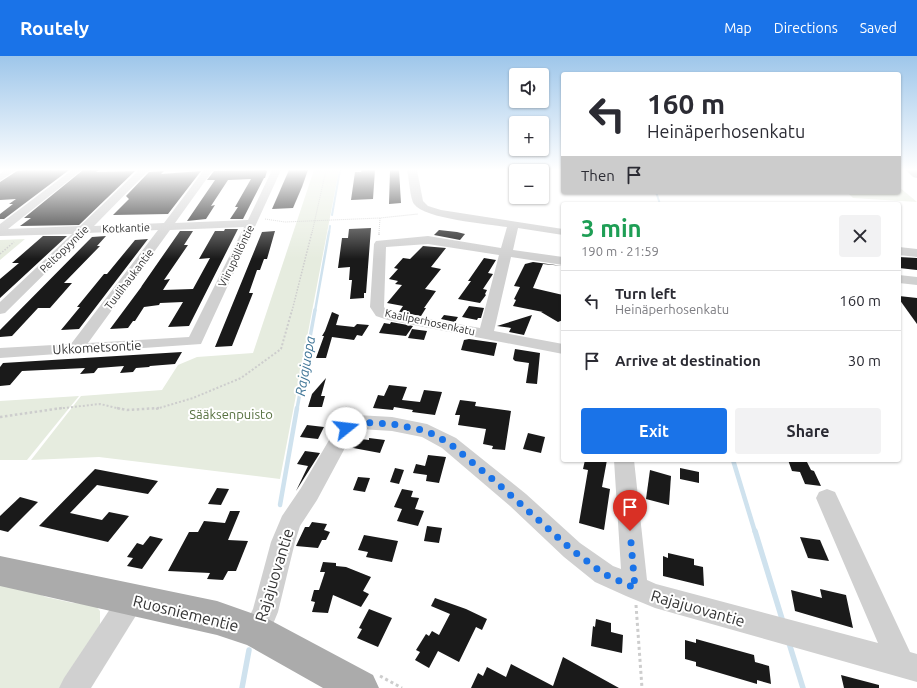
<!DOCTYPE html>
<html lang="en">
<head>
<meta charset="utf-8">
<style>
	:root { --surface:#fff; --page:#f2f2f3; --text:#2b2b33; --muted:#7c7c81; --line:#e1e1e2; --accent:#1a73e8 }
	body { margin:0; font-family:Ubuntu,sans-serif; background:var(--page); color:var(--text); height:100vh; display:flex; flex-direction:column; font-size:15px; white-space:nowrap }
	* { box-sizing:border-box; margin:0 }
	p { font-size:13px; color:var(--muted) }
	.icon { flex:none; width:22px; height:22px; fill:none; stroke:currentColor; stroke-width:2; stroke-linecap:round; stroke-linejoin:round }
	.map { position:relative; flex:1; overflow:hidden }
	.details { position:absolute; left:561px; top:146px; width:340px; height:260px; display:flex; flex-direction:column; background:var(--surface); border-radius:4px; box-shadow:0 1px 3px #0004 }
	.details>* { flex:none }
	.banner { position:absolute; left:561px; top:16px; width:340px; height:122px; border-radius:4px; box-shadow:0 1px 3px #0004; background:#fff; color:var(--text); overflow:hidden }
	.buttons { position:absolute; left:509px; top:12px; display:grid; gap:8px }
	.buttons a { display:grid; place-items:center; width:40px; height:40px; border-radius:4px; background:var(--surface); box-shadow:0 1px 3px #0004; font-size:20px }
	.pin { position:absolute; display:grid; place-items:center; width:34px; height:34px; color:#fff; margin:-41px -17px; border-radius:50% 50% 50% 0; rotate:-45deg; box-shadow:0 0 4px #0007 }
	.pin .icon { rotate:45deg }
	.me { position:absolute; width:44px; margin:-22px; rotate:74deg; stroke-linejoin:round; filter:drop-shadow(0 0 3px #0008) }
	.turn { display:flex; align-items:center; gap:14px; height:84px; padding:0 20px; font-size:18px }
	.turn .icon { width:52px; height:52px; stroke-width:2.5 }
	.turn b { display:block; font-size:28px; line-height:34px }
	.then { display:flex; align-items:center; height:38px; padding:0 20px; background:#0003; gap:8px; font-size:15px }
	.round { display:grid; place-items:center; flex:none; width:42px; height:42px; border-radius:4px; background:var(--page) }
	.head { display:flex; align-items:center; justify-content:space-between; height:68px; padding:0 20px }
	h1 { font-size:24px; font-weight:700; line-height:30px; color:#1e9e55 }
	.action { display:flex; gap:8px; margin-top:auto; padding:8px 20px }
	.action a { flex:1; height:46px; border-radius:4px; background:var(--accent); color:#fff; font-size:16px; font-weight:700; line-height:46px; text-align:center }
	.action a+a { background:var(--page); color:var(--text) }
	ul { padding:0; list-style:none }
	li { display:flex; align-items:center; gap:12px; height:60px; padding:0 20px; border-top:1px solid var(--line) }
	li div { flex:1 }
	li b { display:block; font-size:15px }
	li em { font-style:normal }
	header { display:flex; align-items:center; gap:24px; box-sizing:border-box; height:56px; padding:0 20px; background:var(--accent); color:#fff }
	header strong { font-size:19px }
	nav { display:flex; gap:22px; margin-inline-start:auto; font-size:14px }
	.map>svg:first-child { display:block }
	.green { fill:#e6ecdf }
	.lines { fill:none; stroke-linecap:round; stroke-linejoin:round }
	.stream-far4 { stroke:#cfe2ee; stroke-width:2 }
	.stream-far3 { stroke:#cfe2ee; stroke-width:2.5 }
	.stream-far2 { stroke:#cfe2ee; stroke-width:3.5 }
	.stream-far1 { stroke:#cfe2ee; stroke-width:4.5 }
	.stream { stroke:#cfe2ee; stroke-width:5.5 }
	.building { fill:#1a1a1a }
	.path-far4 { stroke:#cdcdcd; stroke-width:1; stroke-dasharray:1 1; stroke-linecap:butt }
	.path-far3 { stroke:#cdcdcd; stroke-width:1.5; stroke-dasharray:1.5 1.5; stroke-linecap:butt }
	.path-far2 { stroke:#cdcdcd; stroke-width:2; stroke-dasharray:2 2; stroke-linecap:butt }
	.path-far1 { stroke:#cdcdcd; stroke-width:2.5; stroke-dasharray:2.5 2.5; stroke-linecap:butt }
	.path { stroke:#cdcdcd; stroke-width:3; stroke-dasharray:3 3; stroke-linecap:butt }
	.minor { fill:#d0d0d0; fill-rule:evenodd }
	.major { fill:#ababab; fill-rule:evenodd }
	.route { stroke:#1a73e8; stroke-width:7; stroke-dasharray:0 12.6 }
	.labels { text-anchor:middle; stroke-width:4; stroke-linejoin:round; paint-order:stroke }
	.far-street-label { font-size:11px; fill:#333; stroke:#fff }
	.street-label { font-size:13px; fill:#333; stroke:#fff }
	.park-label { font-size:13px; fill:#56703f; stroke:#fff }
	.water-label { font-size:14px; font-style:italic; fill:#3f7597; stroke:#fff }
	.near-street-label { font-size:16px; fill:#333; stroke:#fff }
</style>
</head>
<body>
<header>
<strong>Routely</strong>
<nav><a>Map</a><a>Directions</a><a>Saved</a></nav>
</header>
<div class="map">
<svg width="917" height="632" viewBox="0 0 917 632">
	<rect width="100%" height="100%" fill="#fff"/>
	<!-- green -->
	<g class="green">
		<polygon points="314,114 339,114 280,423 99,401 31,404 81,340 162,334 178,309 197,301 253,297"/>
		<polygon points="899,131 917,146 853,142 847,136 899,136"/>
		<polygon points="25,183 0,204 0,184"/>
		<polygon points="79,340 27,404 0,404 0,345"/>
		<polygon points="0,524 15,527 46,541 73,547 94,548 100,555 100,570 60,632 0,632"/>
	</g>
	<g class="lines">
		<!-- stream-far4 -->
		<g class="stream-far4">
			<polyline points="656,136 660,148"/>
			<polyline points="332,159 340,114"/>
			<polyline points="329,177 330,170"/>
		</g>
		<!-- stream-far3 -->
		<polyline class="stream-far3" points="315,255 329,176"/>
		<!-- stream-far2 -->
		<polyline class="stream-far2" points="297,353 315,254"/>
		<!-- stream-far1 -->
		<g class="stream-far1">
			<polyline points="733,404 755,476"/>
			<polyline points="280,449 297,352"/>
		</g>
		<!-- stream -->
		<g class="stream">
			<polyline points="755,475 783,566"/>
			<polyline points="789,587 803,632"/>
			<polyline points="242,632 249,594"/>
		</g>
	</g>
	<!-- building -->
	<g class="building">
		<polygon points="24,114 69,114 4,163 0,163 0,158 13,148 9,148 16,143 0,144 0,126 17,115"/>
		<polygon points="83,114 99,114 96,116 135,115 79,169 20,170 31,162 24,162"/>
		<polygon points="265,114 267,115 265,122 264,122 243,163 230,163 238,151 235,151 251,123 228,124 211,150 215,149 206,163 187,165 215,124 207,124 214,115"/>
		<polygon points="289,114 308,114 302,131 293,152 272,153"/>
		<polygon points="362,114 375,114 373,143 351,144 355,116 361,116"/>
		<polygon points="390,114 399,114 401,147 389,148"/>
		<polygon points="164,115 161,118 201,115 168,158 113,159 129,143 126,140 149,116"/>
		<polygon points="371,172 366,237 364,237 364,242 350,243 352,224 349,224 350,211 338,212 342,182 348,182 349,173"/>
		<polygon points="225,173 238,173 189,270 168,271 183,246 160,247 159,249 144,251 135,265 133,265 128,272 110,273 142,230 141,231 180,175 193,175 184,189 188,189 164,224 170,223 163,234 193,233 210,202 199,203 215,175 224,175"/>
		<polygon points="439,174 457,176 465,178 460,184 434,179"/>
		<polygon points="275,175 267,203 264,203 260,214 257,214 249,237 253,237 232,290 215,291 262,176"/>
		<polygon points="43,180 67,180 0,242 0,223 19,207 12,207"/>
		<polygon points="106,180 97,190 100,190 64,227 72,227 50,252 38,252 12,280 0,281 0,274 92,181"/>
		<polygon points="148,183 79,273 61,274 80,251 77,251 104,218 107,218 135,184"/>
		<polygon points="423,190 446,192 431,211 441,213 425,233 436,235 424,252 426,252 421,260 399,256 403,250 387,247 402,229 395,228 398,225 389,223 398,213 394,212 403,202 410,203"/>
		<polygon points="899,201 917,202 917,214 899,212"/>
		<polygon points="484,202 496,204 488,217 493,218 483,233 487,234 485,238 486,239 480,247 458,243 471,225 468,225"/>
		<polygon points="533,206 563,210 543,208 533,232 563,239 563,264 558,266 541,256 543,256 513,250 516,244 514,243 520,231 514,230 525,208"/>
		<polygon points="899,240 917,242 917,268 899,243"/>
		<polygon points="469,250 484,252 481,262 478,262 477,264 462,261"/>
		<polygon points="332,256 339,259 336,269 354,271 357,268 369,269 362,280 357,279 354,284 332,281 326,302 316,302 324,280 322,280 325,275"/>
		<polygon points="444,259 458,261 455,266 441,263"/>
		<polygon points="532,259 524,279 509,276 511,272 497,270"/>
		<polygon points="391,266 413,270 406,280 379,277 384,267 390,268"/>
		<polygon points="412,273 427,275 424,284 408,282"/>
		<polygon points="469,283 497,287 494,300 461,294 464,284"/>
		<polygon points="515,293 540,297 537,328 526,327 529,307 515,305 513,303"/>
		<polygon points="182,296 175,308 150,310 149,311 136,312 133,316 120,317 124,310 98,312 94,317 80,318 85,312 22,315 10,329 0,330 0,311 3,307"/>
		<polygon points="326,322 321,340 325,340 322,351 308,351 312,338"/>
		<polygon points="389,329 407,331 402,344 420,346 424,334 442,336 435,359 412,356 413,354 394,351 393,354 373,352 378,339 384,340"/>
		<polygon points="460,344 476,346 475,350 511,355 505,394 492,393 493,390 483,388 486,373 458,369 460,359 455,359"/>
		<polygon points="307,369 324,371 318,383 300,381"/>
		<polygon points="528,377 545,381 541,397 523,393"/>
		<polygon points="353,382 369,384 369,382 385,384 380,397 348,391"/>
		<polygon points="305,395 320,397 296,435 308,410 297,408"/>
		<polygon points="428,399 446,401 439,427 426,425 427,419 413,417 416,408 425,410"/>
		<polygon points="585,404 607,404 602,431 610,433 604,474 579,467 588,414 583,413"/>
		<polygon points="788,404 806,404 811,414 814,415 821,430 805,428 800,416 792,415"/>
		<polygon points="395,412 404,414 399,428 390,426"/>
		<polygon points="680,412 699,416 699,427 680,423"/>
		<polygon points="95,413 158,425 148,438 97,429 70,457 102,464 109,456 129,460 108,486 39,470"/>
		<polygon points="650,414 671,420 669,449 646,443"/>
		<polygon points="358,421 370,422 365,436 353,434"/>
		<polygon points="217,432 229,433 221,449 208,448"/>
		<polygon points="402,433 413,435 411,441 419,442 415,453 424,455 418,470 397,465 402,453 394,451"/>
		<polygon points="20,441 38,446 8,476 0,474 0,460"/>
		<polygon points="230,455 240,455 228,484 248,485 236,515 228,515 223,524 207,523 210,517 168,515 189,476 198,476 204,465 225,467"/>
		<polygon points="312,466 327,468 324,474 330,476 326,484 322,484 318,492 296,490 305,471 309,471"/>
		<polygon points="427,470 442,472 439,487 424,485"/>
		<polygon points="364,479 398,485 392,506 366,501 368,496 358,494"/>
		<polygon points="150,480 163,483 142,513 127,510 133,502 127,501 137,487 143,489"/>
		<polygon points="800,481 820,484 829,505 808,502"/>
		<polygon points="668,497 694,503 694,509 703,511 704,530 663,520 663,500 668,502"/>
		<polygon points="323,506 336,507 336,510 346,511 371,521 363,535 369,538 361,551 333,539 328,557 312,556 315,546 311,545 314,534 319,534 325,516 320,516"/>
		<polygon points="820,533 846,539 853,572 795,555 791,534 822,542"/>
		<polygon points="435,542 466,553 487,563 482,574 476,571 459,606 438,595 429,612 415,604 420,596 416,594 426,578 429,580 432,575 439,579 450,558 431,550"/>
		<polygon points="369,553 392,562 378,591 357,582 362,573 359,572"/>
		<polygon points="596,563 611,567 611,576 623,579 622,597 591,590 593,570 595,571"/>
		<polygon points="696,583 754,599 755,606 769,610 771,628 757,624 757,628 696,610 696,606 685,603 685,584 696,587"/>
		<polygon points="563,601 619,632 471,632 478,617 483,620 487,611 506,621 511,608 553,630"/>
		<polygon points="841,619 879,629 879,632 844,632"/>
	</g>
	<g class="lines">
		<!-- path-far4 -->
		<g class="path-far4">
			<polyline points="265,163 285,166 380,162 418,158"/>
			<polyline points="312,177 326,114"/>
			<polyline points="379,177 380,162"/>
		</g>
		<!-- path-far3 -->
		<g class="path-far3">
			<polyline points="379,179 379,176"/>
			<polyline points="0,198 14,186"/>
			<polyline points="292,255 312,176"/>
		</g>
		<!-- path-far2 -->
		<g class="path-far2">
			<polyline points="55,353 100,348 121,353"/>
			<polyline points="156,353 193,342 241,322 281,293 292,254"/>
		</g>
		<!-- path-far1 -->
		<g class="path-far1">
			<polyline points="117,352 127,354 159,352"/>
			<polyline points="0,361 62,352"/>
		</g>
		<!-- path -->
		<g class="path">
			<polyline points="636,549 642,632"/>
			<polyline points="380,620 402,632"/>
		</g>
		<!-- minor -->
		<g class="minor">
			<polygon points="5,114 16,114 0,125 0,118"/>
			<path d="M72,114H82L8,173L80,170L139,114H149L94,170L164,167L204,114H213L175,167L248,164L272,114H281L201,288L0,302V292L71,288L158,174L86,177L5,257L0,258V246L72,178L0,180V168ZM244,171L189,281L88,287L170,174Z"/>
			<path d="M407,114H417L423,145L428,150L441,154L563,173V179L518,172L513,194L563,201V209L511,201L494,275L563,288V298L388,264L376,260L370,251L374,188L376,185L428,180L501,192L507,171C487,168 425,163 414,148C410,142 409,122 407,114ZM428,188L499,199L480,272L392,256L386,254L384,251L386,191Z"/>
			<polygon points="899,191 917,193 917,201 899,199"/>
			<polygon points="899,219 917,221 917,229 899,227"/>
			<polygon points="357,359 392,361 427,368 456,382 526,438 580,487 613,510 621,513 614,404 634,404 647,524 656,528 878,587 816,442 819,436 827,433 835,436 910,596 917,598 917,626 655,552 626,540 595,526 564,501 510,450 442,392 422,381 392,375 360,373 353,377 317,444 300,470 295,486 278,556 266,585 256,589 246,585 242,575 253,553 271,486 282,460 301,432 339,367"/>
			<polygon points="131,532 140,535 144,544 140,553 91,632 59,632 64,622 122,535"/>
		</g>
		<!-- major -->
		<g class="major">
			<polygon points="906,114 917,114 917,122 913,121"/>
			<polygon points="0,500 217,545 268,563 373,619 379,632 323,632 247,589 217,579 0,530"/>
		</g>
	</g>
	<!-- sky -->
	<linearGradient id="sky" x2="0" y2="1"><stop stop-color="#9ec6ea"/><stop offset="0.56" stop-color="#fff"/><stop offset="1" stop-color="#fff" stop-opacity="0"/></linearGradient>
	<rect width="917" height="203" fill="url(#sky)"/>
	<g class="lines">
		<!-- route -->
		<polyline class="route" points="346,372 358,366 392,368 427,375 449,387 496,426 572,494 604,518 635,532 630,475"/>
	</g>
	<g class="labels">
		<!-- far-street labels -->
		<g class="far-street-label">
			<text transform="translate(126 172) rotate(-2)" y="4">Kotkantie</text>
			<text transform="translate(64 193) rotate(-44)" y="4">Peltopyyntie</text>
			<text transform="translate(236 200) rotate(-64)" y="4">Viirupöllöntie</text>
			<text transform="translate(129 223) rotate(-53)" y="4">Tuulihaukantie</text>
			<text transform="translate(430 266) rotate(12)" y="4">Kaaliperhosenkatu</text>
		</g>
		<!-- street labels -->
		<g class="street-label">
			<text transform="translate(97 291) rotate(-3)" y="5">Ukkometsontie</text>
		</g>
		<!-- park labels -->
		<g class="park-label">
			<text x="231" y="363">Sääksenpuisto</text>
		</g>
		<!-- water labels -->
		<g class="water-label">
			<text transform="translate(305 310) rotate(-80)" y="5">Rajajuopa</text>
		</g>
		<!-- near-street labels -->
		<g class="near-street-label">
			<text transform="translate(274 519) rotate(-73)" y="6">Rajajuovantie</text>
			<text transform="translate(698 552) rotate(16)" y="6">Rajajuovantie</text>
			<text transform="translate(186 557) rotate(14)" y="6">Ruosniementie</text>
		</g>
	</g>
</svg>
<div class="buttons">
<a><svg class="icon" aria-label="sound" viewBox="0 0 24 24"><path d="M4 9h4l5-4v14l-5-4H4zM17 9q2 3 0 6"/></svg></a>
<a>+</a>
<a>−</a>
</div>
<div class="pin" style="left:630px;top:475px;background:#d93025"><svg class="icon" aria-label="arrive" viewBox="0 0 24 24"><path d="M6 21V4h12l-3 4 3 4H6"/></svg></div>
<svg class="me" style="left:346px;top:372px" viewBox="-20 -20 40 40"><circle r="19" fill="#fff"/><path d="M0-13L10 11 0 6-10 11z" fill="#1a73e8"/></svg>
<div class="banner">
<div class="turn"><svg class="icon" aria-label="left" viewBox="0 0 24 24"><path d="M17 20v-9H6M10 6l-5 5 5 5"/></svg><div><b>160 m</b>Heinäperhosenkatu</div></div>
<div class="then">Then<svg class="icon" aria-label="arrive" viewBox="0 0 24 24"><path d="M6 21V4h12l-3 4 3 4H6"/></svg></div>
</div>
<section class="details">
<div class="head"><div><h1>3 min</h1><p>190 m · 21:59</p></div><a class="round"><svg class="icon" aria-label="close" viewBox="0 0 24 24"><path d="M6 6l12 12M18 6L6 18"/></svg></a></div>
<ul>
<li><svg class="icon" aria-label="left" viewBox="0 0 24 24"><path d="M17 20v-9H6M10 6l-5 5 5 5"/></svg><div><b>Turn left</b><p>Heinäperhosenkatu</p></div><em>160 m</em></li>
<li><svg class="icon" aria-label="arrive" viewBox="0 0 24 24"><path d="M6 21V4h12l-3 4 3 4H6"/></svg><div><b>Arrive at destination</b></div><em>30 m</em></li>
</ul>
<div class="action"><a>Exit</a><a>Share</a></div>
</section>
</div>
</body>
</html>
